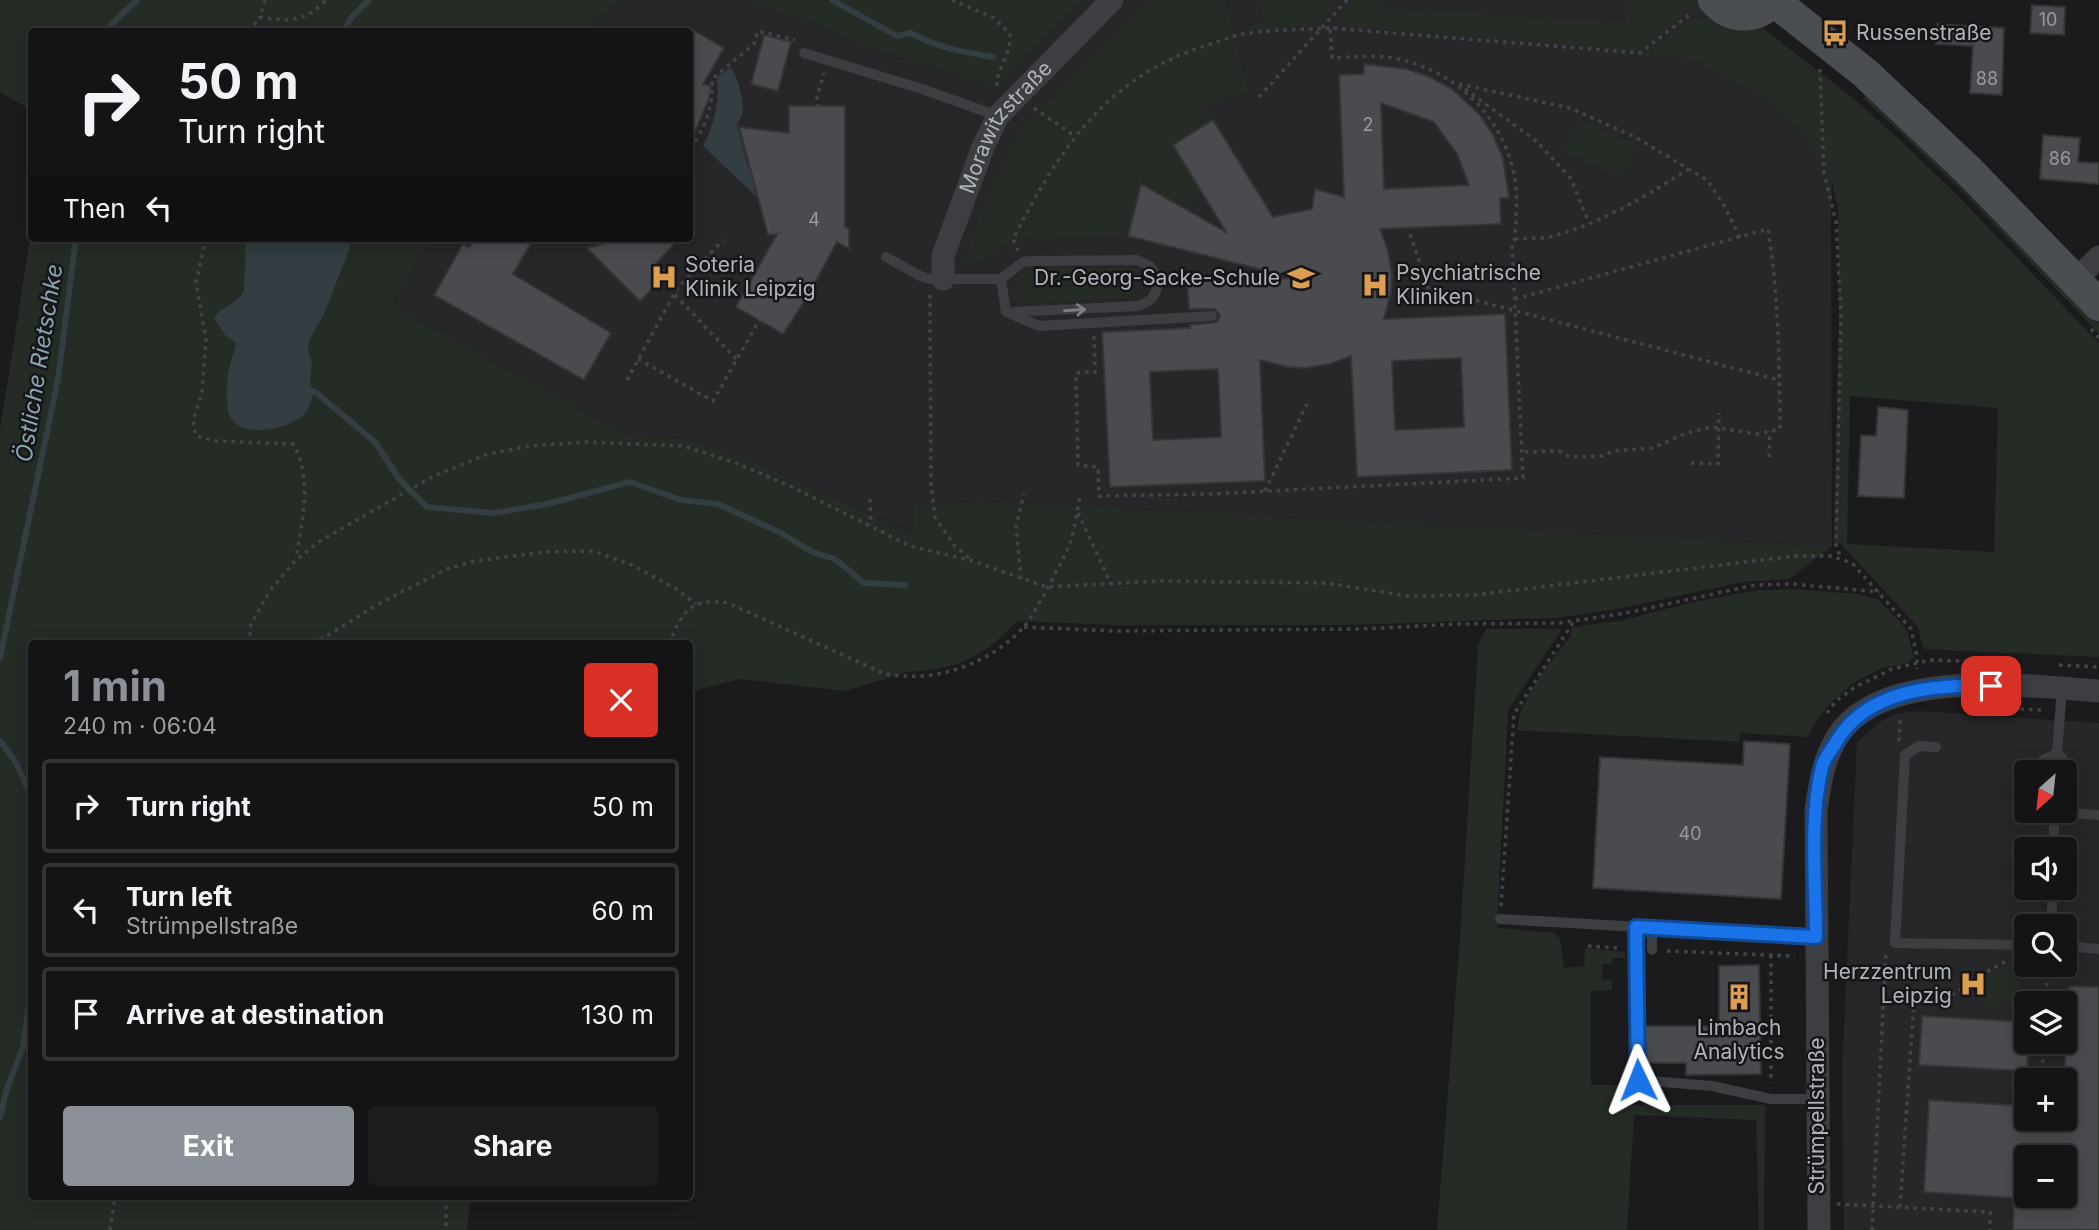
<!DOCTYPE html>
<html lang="en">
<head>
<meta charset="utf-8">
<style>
	:root { --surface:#141416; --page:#1d1d1f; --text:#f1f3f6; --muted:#9d9ea1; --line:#333335; --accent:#8c9099 }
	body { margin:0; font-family:Inter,sans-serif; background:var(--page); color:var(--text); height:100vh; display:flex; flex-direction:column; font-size:26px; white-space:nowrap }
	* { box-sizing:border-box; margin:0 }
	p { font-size:23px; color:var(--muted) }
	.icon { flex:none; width:38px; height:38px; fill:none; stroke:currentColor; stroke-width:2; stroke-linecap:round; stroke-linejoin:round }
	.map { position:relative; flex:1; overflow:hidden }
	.side { position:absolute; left:28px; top:640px; width:665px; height:560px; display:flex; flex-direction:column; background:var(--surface); border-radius:7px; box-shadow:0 4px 18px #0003,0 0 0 2px var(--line) }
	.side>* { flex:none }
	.hud { position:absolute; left:28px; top:28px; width:665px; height:214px; border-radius:7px; box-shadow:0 4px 18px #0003,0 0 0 2px var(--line); background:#141416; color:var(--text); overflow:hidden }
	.needle { width:46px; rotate:207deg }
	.tools { position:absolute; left:2014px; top:760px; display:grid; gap:14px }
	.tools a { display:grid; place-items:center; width:63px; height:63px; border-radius:7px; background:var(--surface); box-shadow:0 4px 18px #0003,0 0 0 2px var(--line); font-size:35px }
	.pin { position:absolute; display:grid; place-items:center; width:60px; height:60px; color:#fff; margin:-30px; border-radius:14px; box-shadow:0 4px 10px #0006 }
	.me { position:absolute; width:77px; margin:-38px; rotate:358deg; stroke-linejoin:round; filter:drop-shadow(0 0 5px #0008) }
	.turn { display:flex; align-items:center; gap:24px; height:147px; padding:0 35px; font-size:32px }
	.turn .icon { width:91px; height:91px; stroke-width:2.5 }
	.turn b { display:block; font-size:49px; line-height:60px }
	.then { display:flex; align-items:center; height:66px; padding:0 35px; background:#0003; gap:14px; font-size:26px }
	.round { display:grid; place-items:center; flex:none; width:74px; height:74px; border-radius:7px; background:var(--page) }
	.overview { display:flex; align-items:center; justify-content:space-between; height:119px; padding:0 35px }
	h1 { font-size:42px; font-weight:700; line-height:52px; color:var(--accent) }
	.action { display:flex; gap:14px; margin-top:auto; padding:14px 35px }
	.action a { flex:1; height:80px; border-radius:7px; background:var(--accent); color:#fff; font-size:28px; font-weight:700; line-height:80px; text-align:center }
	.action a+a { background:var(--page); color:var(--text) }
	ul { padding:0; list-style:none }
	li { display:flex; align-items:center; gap:21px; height:94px; margin:0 14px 10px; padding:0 21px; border:4px solid var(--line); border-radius:7px }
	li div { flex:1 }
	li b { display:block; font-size:26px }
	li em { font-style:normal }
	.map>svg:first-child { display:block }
	.built { fill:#27272a; fill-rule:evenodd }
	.green { fill:#252c25; fill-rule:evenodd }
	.water { fill:#343d42 }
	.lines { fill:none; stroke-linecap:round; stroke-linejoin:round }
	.stream { stroke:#343d42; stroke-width:6 }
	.building { fill:#4a4b4f; stroke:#353538; stroke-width:2; fill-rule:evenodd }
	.path { stroke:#424548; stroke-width:3.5; stroke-dasharray:3.5 5; stroke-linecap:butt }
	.lane { stroke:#3c3e41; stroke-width:10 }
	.street { stroke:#3c3e41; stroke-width:23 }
	.secondary { stroke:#4a4d51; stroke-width:32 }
	.oneway { stroke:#7b7f84 }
	.route-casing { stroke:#114b97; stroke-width:18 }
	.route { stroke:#1a73e8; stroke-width:12 }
	.labels { text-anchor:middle; stroke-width:5; stroke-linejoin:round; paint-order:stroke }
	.number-label { font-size:18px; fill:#969aa0 }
	.poi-label { font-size:21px; fill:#afb4bb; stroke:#161618; text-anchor:start }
	.street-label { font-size:21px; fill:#afb4bb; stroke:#161618 }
	.water-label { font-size:23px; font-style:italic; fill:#8ba4b1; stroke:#161618 }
</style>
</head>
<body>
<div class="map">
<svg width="2099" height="1230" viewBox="0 0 2099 1230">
	<rect width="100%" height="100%" fill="#1b1b1d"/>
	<!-- built -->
	<g class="built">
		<polygon points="622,0 739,0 805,20 858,46 999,87 1084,0 1698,0 1699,4 1750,29 1763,28 1834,90 1831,221 1832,546 983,501 914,503 915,534 744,457 682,438 628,435 393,305 431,238 690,238 690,32 585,31"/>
		<path d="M1918,711L2099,723V1230H1844L1842,1073L1857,742L1881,721L1897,714ZM2026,772H2065V810H2026ZM2026,849H2065V887H2026ZM2026,926H2065V964H2026ZM2026,1003H2065V1041H2026ZM2026,1080H2065V1118H2026ZM2026,1157H2065V1195H2026Z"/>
	</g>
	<!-- green -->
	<g class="green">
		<polygon points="0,0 622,0 585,31 32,32 31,110 0,92"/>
		<polygon points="739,0 1084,0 999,87 858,46 805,20"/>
		<polygon points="1147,0 1225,0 1248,92 1224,97 1207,108 1213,120 1173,145 1201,191 1189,211 1141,184 1128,236 1013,239 994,255 973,266 963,262 985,198 1013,142 1030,118"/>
		<polygon points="1259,0 1340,0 1317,25 1251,31 1250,26 1264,22"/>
		<polygon points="1353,0 1385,0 1385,7 1626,23 1628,0 1698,0 1699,4 1639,51 1338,25 1335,22"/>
		<path d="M1694,17C1717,19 1740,30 1763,28L1860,104L1905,145L1957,195L2099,343V657L1924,649L1917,626L1840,543H1834L1839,314L1838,210L1831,178L1817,152L1796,127L1763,97L1693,59L1643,56ZM1850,396L1998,408L1994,552L1847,544Z"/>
		<polygon points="1869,90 2099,319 2099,334 1962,191 1863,98"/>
		<polygon points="1580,118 1640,146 1620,178 1563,151"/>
		<polygon points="31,233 32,238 431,238 393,305 628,435 682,438 744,457 914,534 913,503 983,501 1832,546 1789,579 1742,582 1617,609 1557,618 1348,625 1116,625 1018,621 990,647 961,663 932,670 908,672 844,691 740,679 698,690 690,700 690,644 32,644 32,1197 470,1197 467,1230 0,1230 0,430"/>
		<path d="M1030,268H1136L1131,282L1138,296L1026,305C1014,298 1011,287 1018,275Z"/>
		<path d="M1793,589L1857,594L1879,600L1907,630L1914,658C1906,666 1894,665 1883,668C1850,681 1823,705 1808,737L1740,733L1739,742L1517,730C1520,696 1549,664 1570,637L1572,627L1620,621L1693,602L1759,590Z"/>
		<polygon points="1486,629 1562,629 1508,710 1497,928 1554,933 1560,939 1564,968 1584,966 1585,948 1625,952 1626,958 1613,958 1612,964 1603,964 1602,979 1612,980 1612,990 1591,991 1591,1085 1627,1085 1629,1105 1765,1105 1764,1230 1759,1230 1756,1120 1634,1115 1627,1230 1437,1230 1460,939 1478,646"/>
		<path d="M2009,965C2022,991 2025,1008 1988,1007L1974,983Z"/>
	</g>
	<!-- water -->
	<g class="water">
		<path d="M731,67C737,76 746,104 742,115C740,119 738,122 737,126L748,167L754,166L760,200L703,146C715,123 719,103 717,77Z"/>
		<path d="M246,238H348L350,248L323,316L309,340L308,350L312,363L310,384L314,391C312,398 310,406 306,412C293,430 237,440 229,414C225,400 227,378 230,364C232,357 235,350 236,343L225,335L214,318C221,306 237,305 244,291Z"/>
	</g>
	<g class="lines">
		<!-- stream -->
		<g class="stream">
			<path d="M832,0L897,36L911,33C937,48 964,52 993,57"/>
			<polyline points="103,32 137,0"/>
			<polyline points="343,32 351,18 369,0"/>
			<polyline points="314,391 375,442 399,479 427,507 493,513 547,504 630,482 681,500 718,504 781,533 812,552 835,559 864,583 905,585"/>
			<polyline points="0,658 58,379 76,238"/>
			<polyline points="0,741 15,761 32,798"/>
			<polyline points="0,1117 7,1088 23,1047 32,982"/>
		</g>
	</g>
	<!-- building -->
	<g class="building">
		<polygon points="2032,5 2065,7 2064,35 2030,33"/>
		<polygon points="1937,24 2004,28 2002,95 1970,93 1973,46 1936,44"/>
		<polygon points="690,28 724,48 703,84 711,86 709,98 690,145"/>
		<polygon points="764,35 791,42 778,91 751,84"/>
		<path d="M1364,64L1407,69L1430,77L1452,89L1479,114L1493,135L1503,158L1509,198H1500L1501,224L1380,229L1388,251L1392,275L1391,292L1384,319L1505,314L1512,470L1357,477L1351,356L1330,364L1305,368L1289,367L1260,360L1265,481L1110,487L1102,332L1190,328V325L1217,322L1220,315L1215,309H1189L1187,282L1295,278L1128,236L1141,184L1226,232L1173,145L1213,120L1273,217L1312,209L1315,189L1344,197L1339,75L1364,74ZM1381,103L1434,122L1457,154L1469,185L1384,189ZM1461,358L1464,427L1395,430L1392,361ZM1218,369L1221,437L1153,440L1150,372Z"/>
		<polygon points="789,106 845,106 845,227 849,228 849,249 837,242 807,297 783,334 736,307 777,234 768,235 739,127 789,133"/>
		<polygon points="2043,135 2080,138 2078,162 2099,163 2099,184 2040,179"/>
		<polygon points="475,238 521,238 531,243 513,274 611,333 584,380 434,295 463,244 469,248"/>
		<polygon points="625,238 680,238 656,263 667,274 640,301 587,248"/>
		<polygon points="1878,407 1908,410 1904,498 1858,496 1861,435 1876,436"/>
		<polygon points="1744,741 1790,744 1781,899 1593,888 1600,757 1743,765"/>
		<polygon points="1759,965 1761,1074 1686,1075 1686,1063 1646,1063 1645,1026 1719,1026 1719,966"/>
		<path d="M2069,986L2099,987V1230H2013L2014,1198L1924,1192L1929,1100L2026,1106V1118H2065L2064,1080ZM2026,1157H2065V1195H2026Z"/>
		<polygon points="1922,1016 2026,1022 2026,1041 2029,1041 2027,1071 1919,1065"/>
	</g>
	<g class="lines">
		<!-- path -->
		<g class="path">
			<path d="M265,0L260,17C289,22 305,22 326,0"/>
			<path d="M952,0L994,18L1010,34C1011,57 996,69 997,86"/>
			<polyline points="249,32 260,17"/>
			<polyline points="1820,69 1824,173 1836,222 1841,316 1836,545 1841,559"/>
			<polyline points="1459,84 1570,108 1637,138 1707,180 1724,205 1740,238"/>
			<polyline points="1465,89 1536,141 1570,177 1589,223"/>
			<polyline points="1259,97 1347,0"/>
			<polyline points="818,108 817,97 824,73"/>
			<polyline points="1034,108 1075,136"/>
			<path d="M695,141C708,121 713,103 712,79L754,44L758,31L795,40"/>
			<polyline points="772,228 782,234"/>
			<polyline points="1410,234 1420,263 1421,286 1779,380"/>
			<path d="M206,238L196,282L206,340L202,393L193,420L196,436L216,441L293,444C313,479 302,520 296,558"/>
			<path d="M1515,239C1527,238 1541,239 1553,236C1602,223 1648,195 1690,168"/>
			<path d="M1018,251L1013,239C1059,149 1107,76 1208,45C1220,41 1232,36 1244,34C1272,29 1302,30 1330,28"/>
			<polyline points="675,295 736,359"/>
			<polyline points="930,295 931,485 935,517 954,545 971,560"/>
			<path d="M1515,299L1768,229C1779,296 1779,362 1780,429L1757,434L1712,427L1687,433L1652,448L1613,451L1602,456L1570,457L1559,451L1522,452"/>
			<polyline points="2091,329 2099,338"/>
			<path d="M1094,336L1095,372L1076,373L1078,465L1098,467L1099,496L1212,494L1523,478L1512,244L1515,239C1516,219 1518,199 1515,179C1504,115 1451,65 1386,57C1369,55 1350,57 1332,58L1330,28L1640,53L1693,12"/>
			<polyline points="638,359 713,401 760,319"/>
			<polyline points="627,380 677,289 723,240"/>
			<polyline points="1769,457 1770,431"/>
			<polyline points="1691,463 1718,464 1719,413"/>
			<polyline points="1265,491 1307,404"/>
			<polyline points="870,499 871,525"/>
			<polyline points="1078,513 1111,584"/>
			<polyline points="1021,579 1016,526 1024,494"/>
			<polyline points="1024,627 1114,631 1361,629 1457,624 1560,623 1626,613 1755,585 1793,584 1879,592"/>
			<polyline points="249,644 251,624 269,592 295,561 320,541 432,477 485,455 529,446 586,442 684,446 736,463 790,486 910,546 973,561 1046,587 1159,581 1326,583 1408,596 1474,595 1795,556 1831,556 1852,563 1911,629 1917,656 1917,669"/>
			<polyline points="313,644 384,601 447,569 475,561 544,552 593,551 632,565 675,588 696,604"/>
			<path d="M669,644C682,612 690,597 728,603L885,674C935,683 988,665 1023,628C1033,617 1064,559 1070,543C1075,529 1077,511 1080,496"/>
			<polyline points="2059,665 2099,667"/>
			<polyline points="1995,708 2044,710"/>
			<polyline points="1827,713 1836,701 1855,687 1892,669 1930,660 1981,662"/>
			<polyline points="1899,741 1900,718"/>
			<polyline points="1501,906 1514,714 1574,621"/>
			<polyline points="1588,946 1621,948"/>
			<polyline points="1667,951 1795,956"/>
			<polyline points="1771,955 1771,1083"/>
			<polyline points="2046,1003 2048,964"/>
			<polyline points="2042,1080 2044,1041"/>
			<polyline points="446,1197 446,1230"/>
			<polyline points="1837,1204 1990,1212 1990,1230"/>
			<polyline points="1900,1207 1914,1001 1942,1002 1981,975 2008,960"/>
			<polyline points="110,1230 115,1197"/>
			<polyline points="1872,1230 1886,952"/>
		</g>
		<!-- lane -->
		<g class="lane">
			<polyline points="804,53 922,89 998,116"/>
			<polyline points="886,257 920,276 930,279 1001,279 1006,312 1039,326 1212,316"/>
			<path d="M1001,279L1023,262L1031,261L1137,260L1150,266L1159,280C1156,295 1153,301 1138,306L1013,312"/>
			<polyline points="1936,747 1919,746 1905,755 1895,943 2026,945"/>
			<polyline points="2057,753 2069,766 2067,800 2065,802"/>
			<polyline points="2039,772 2040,762 2057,753"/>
			<polyline points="2052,772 2053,763 2057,753 2062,688"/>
			<polyline points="2052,810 2055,812 2099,815"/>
			<polyline points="2054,849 2054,810"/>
			<polyline points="1500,919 1816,937"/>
			<polyline points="2051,926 2053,887"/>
			<polyline points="1636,927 1638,1080 1712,1086 1771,1099 1817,1099"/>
			<polyline points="2065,946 2099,949"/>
			<polyline points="1652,950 1652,928"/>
		</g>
		<!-- street -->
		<g class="street">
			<path id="s1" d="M943,279V256L983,147L998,116L1112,0"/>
			<polyline points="2075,280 2099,257"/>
			<path d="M1819,1230L1816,810C1820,782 1824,754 1842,730C1891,668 2029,686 2099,691"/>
		</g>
		<!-- secondary -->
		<g class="secondary">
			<path d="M1714,0C1731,20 1757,19 1774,0"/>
			<polyline points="1774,1 1865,73 1968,170 2099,305"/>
		</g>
	</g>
	<!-- one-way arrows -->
	<defs><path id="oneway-shaft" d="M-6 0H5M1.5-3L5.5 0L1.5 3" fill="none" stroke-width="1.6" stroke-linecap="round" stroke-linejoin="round" transform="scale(1.75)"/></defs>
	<use class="oneway" href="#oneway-shaft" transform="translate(1075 310) rotate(-4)"/>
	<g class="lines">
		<!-- route casing -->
		<g class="route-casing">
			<path id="route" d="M1638,1080L1636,927L1816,937C1816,883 1809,820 1822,767C1824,759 1830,751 1835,744C1865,690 1935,684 1991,686"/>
		</g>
		<!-- route -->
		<use href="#route" class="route"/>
	</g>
	<!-- icons -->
	<defs>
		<g id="bus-bare" transform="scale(2.1)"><path d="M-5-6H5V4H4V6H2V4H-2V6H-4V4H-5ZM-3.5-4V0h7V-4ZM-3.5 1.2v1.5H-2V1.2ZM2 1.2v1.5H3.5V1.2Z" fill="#de9e51" stroke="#161618" stroke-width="2.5" paint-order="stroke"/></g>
		<g id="hospital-bare" transform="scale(2.1)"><path d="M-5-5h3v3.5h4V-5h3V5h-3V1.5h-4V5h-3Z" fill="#de9e51" stroke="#161618" stroke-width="2.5" paint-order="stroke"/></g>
		<g id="school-bare" transform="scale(2.1)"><path d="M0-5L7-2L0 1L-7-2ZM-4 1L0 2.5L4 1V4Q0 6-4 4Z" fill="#de9e51" stroke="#161618" stroke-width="2.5" paint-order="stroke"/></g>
		<g id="building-bare" transform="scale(2.1)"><path d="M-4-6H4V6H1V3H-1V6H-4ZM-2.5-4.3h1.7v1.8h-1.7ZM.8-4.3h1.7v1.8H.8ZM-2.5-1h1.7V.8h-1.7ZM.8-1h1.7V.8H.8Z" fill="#de9e51" stroke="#161618" stroke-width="2.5" paint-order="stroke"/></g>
	</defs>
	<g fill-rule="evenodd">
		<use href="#bus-bare" x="1835" y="33"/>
		<use href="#hospital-bare" x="664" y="277"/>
		<use href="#school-bare" x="1301" y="278"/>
		<use href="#hospital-bare" x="1375" y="285"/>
		<use href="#hospital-bare" x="1973" y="984"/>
		<use href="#building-bare" x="1739" y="997"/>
	</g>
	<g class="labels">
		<!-- number labels -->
		<g class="number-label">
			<text x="2048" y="26">10</text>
			<text x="1987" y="85">88</text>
			<text x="1368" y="131">2</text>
			<text x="2060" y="165">86</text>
			<text x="814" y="226">4</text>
			<text x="1690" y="840">40</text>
		</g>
		<!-- poi labels -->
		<g class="poi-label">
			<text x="1856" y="40">Russenstraße</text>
			<text x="685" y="272">Soteria<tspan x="685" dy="24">Klinik Leipzig</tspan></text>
			<text x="1396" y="280">Psychiatrische<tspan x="1396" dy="24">Kliniken</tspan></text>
			<text x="1280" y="285" text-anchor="end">Dr.-Georg-Sacke-Schule</text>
			<text x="1952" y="979" text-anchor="end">Herzzentrum<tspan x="1952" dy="24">Leipzig</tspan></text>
			<text x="1739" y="1035" text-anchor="middle">Limbach<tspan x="1739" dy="24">Analytics</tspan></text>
		</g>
		<!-- street labels -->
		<g class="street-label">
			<text dy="7" stroke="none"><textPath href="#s1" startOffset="168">Morawitzstraße</textPath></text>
			<text transform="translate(1817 1116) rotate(-90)" y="7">Strümpellstraße</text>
		</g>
		<!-- water labels -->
		<g class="water-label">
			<text transform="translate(39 363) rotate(-81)" y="8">Östliche Rietschke</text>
		</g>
	</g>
</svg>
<div class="tools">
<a><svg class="needle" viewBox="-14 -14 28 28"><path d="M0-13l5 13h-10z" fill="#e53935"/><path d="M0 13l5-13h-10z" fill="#9d9ea1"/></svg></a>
<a><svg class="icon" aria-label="sound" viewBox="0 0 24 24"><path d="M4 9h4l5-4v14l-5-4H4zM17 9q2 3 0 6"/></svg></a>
<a><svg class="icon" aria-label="search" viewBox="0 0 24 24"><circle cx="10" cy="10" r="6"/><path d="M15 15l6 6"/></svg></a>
<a><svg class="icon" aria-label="layers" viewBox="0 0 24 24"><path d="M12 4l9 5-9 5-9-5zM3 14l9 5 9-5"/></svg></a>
<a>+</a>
<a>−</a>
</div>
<div class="pin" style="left:1991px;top:686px;background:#d93025"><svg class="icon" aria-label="arrive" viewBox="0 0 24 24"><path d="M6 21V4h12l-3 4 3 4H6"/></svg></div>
<svg class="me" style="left:1638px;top:1080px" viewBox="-20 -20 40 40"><path d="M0-17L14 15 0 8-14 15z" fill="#1a73e8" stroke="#fff" stroke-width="4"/></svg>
<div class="hud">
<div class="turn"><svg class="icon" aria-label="right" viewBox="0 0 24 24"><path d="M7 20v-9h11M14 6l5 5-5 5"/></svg><div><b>50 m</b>Turn right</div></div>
<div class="then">Then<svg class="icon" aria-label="left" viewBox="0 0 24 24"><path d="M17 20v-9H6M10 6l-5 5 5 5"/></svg></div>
</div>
<section class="side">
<div class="overview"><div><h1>1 min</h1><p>240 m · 06:04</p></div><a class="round" style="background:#d93025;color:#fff"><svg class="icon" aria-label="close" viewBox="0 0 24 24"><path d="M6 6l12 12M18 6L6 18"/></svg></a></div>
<ul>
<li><svg class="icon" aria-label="right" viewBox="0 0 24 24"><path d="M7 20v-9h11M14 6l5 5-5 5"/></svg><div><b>Turn right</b></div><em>50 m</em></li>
<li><svg class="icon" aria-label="left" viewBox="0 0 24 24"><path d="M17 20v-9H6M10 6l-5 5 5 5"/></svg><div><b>Turn left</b><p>Strümpellstraße</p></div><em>60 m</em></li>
<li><svg class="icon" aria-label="arrive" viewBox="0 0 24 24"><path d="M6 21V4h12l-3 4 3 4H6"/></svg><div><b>Arrive at destination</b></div><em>130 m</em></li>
</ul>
<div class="action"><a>Exit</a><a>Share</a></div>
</section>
</div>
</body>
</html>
